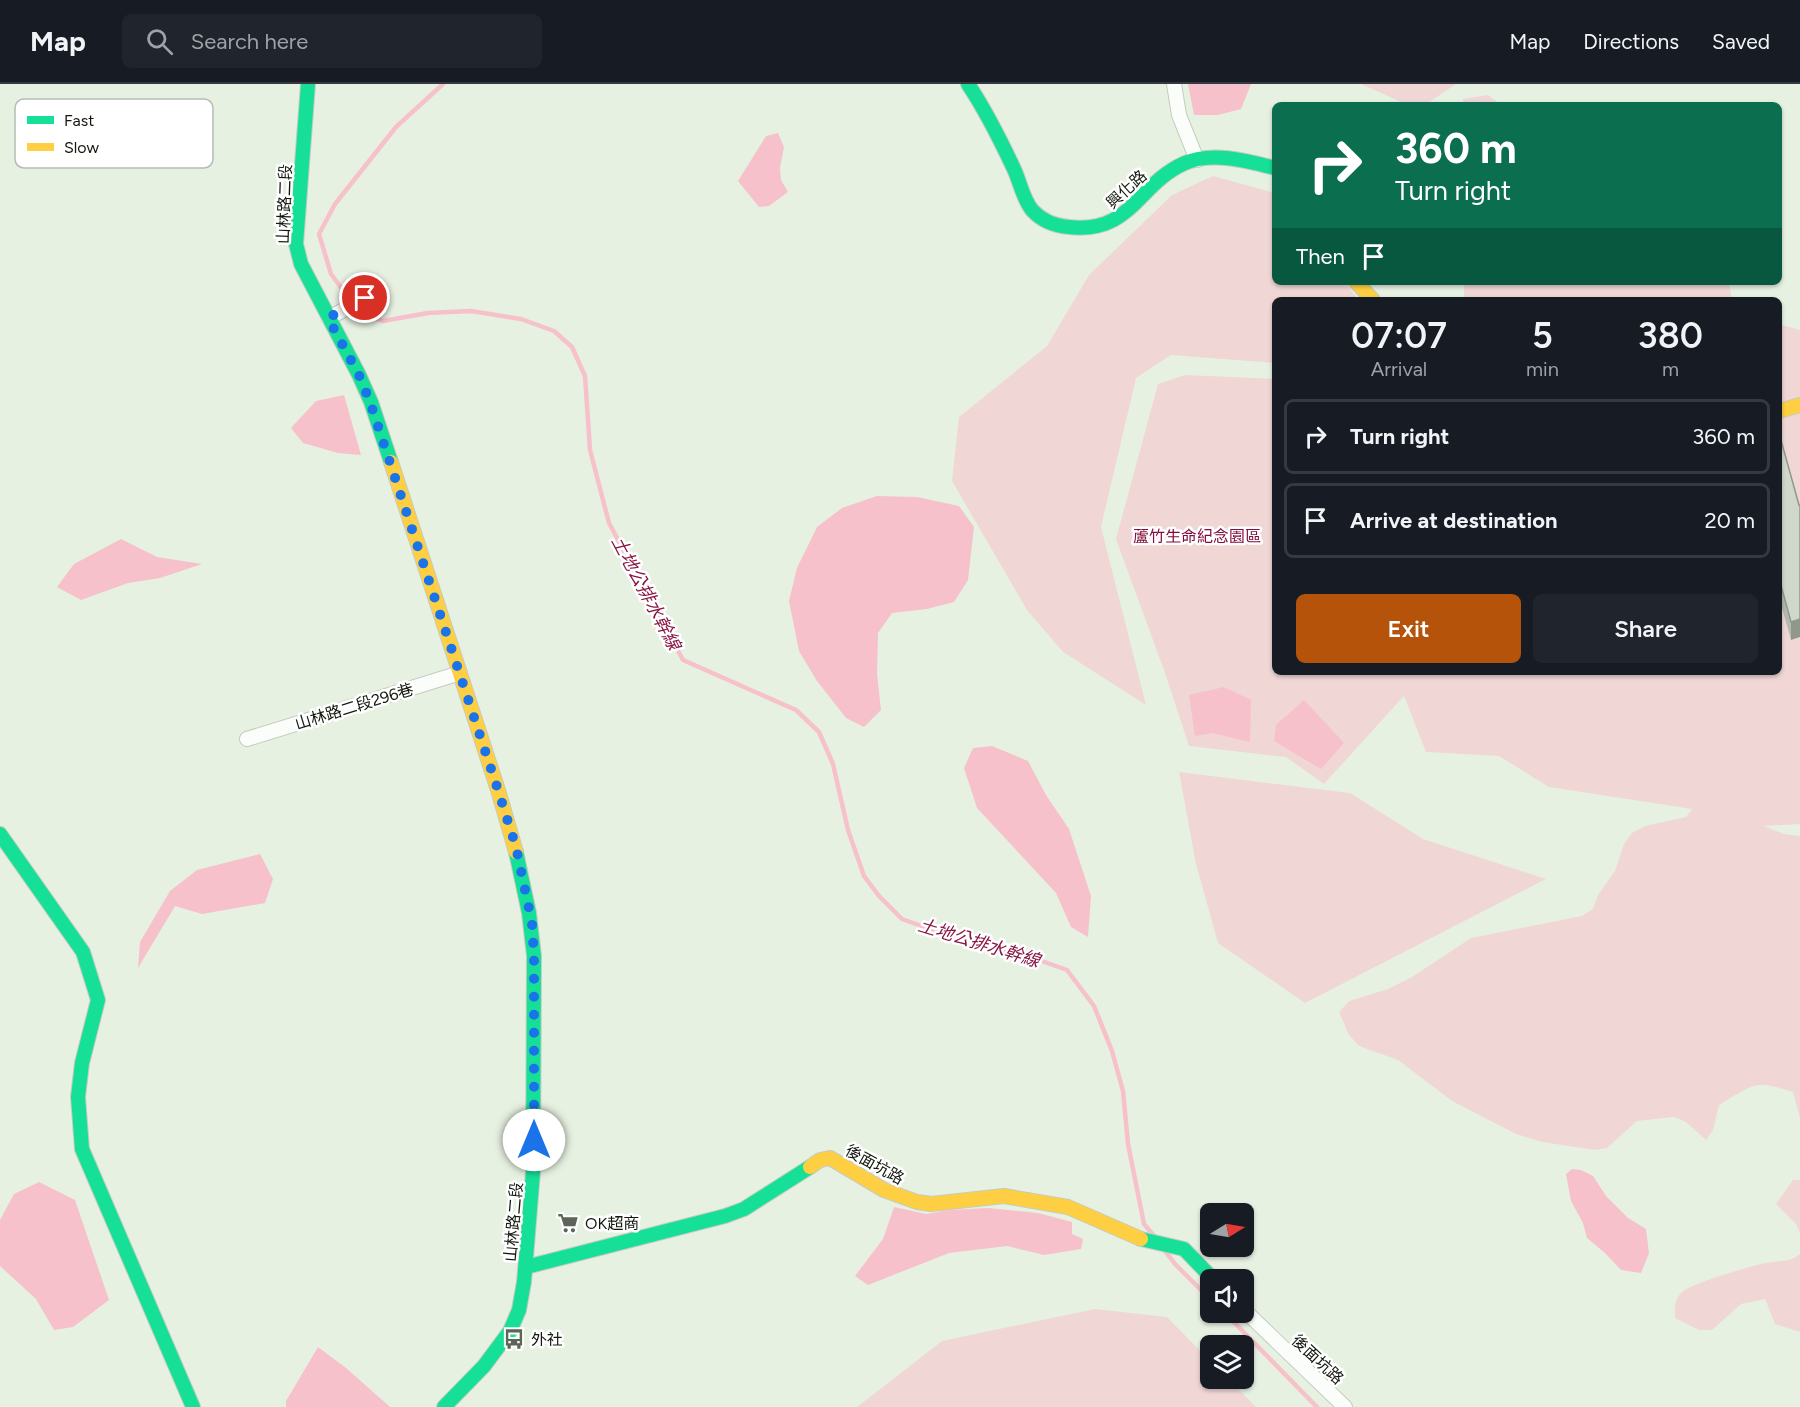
<!DOCTYPE html>
<html lang="en">
<head>
<meta charset="utf-8">
<style>
	:root { --surface:#171b24; --page:#20242c; --text:#f1f3f6; --muted:#9ea1a6; --line:#363941; --accent:#b45309 }
	body { margin:0; font-family:Figtree,"Noto Sans TC",sans-serif; background:var(--page); color:var(--text); height:100vh; display:flex; flex-direction:column; font-size:22px; white-space:nowrap }
	* { box-sizing:border-box; margin:0 }
	p { font-size:20px; color:var(--muted) }
	.icon { flex:none; width:33px; height:33px; fill:none; stroke:currentColor; stroke-width:2; stroke-linecap:round; stroke-linejoin:round }
	.map { position:relative; flex:1; overflow:hidden }
	.panel { position:absolute; left:1272px; top:213px; width:510px; height:378px; display:flex; flex-direction:column; background:var(--surface); border-radius:9px; box-shadow:0 2px 4px #0004 }
	.panel>* { flex:none }
	.banner { position:absolute; left:1272px; top:18px; width:510px; height:183px; border-radius:9px; box-shadow:0 2px 4px #0004; background:#0b6e4f; color:#fff; overflow:hidden }
	.needle { width:39px; rotate:79deg }
	.controls { position:absolute; left:1200px; top:1119px; display:grid; gap:12px }
	.controls a { display:grid; place-items:center; width:54px; height:54px; border-radius:9px; background:var(--surface); box-shadow:0 2px 4px #0004; font-size:30px }
	.pin { position:absolute; display:grid; place-items:center; width:51px; height:51px; color:#fff; margin:-26px; border:3px solid #fff; border-radius:50%; box-shadow:0 2px 6px #0007 }
	.me { position:absolute; width:66px; margin:-33px; rotate:0deg; stroke-linejoin:round; filter:drop-shadow(0 0 4px #0008) }
	.turn { display:flex; align-items:center; gap:21px; height:126px; padding:0 24px; font-size:27px }
	.turn .icon { width:78px; height:78px; stroke-width:2.5 }
	.turn b { display:block; font-size:42px; line-height:51px }
	.then { display:flex; align-items:center; height:57px; padding:0 24px; background:#0003; gap:12px; font-size:22px }
	.eta { display:flex; justify-content:space-evenly; align-items:center; height:102px; text-align:center }
	.eta b { font-size:36px; font-weight:600; line-height:42px }
	.cta { display:flex; gap:12px; margin-top:auto; padding:12px 24px }
	.cta a { flex:1; height:69px; border-radius:9px; background:var(--accent); color:#fff; font-size:24px; font-weight:600; line-height:69px; text-align:center }
	.cta a+a { background:var(--page); color:var(--text) }
	ul { padding:0; list-style:none }
	li { display:flex; align-items:center; gap:18px; height:75px; margin:0 12px 9px; padding:0 12px; border:3px solid var(--line); border-radius:9px }
	li div { flex:1 }
	li b { display:block; font-size:22px }
	li em { font-style:normal }
	header { display:flex; align-items:center; gap:36px; box-sizing:border-box; height:84px; padding:0 30px; background:var(--surface); border-bottom:2px solid var(--line) }
	header strong { font-size:28px }
	nav { display:flex; gap:33px; margin-inline-start:auto; font-size:21px }
	.search { width:420px; height:54px; background:var(--page); display:flex; align-items:center; gap:15px; box-sizing:border-box; padding:0 21px; border-radius:9px; color:var(--muted); font-size:22px }
	.map>svg:first-child { display:block }
	.green { fill:#f0d7d6 }
	.water { fill:#f6c1ca }
	.lines { fill:none; stroke-linecap:round; stroke-linejoin:round }
	.stream { stroke:#f6c1ca; stroke-width:4.5 }
	.street-casing { stroke:#c4ccc0; stroke-width:16 }
	.fast-casing { stroke:#c4ccc0; stroke-width:16 }
	.slow-casing { stroke:#c4ccc0; stroke-width:16 }
	.street { stroke:#fbfdfb; stroke-width:14 }
	.fast { stroke:#16e098; stroke-width:14 }
	.slow { stroke:#ffcf43; stroke-width:14 }
	.wall { fill:#b3baaf }
	.shaded-wall { fill:#92978e }
	.building { fill:#d0d8cb; stroke:#92978e; stroke-width:1.5 }
	.route { stroke:#1a73e8; stroke-width:10; stroke-dasharray:0 18 }
	.labels { text-anchor:middle; stroke-width:5; stroke-linejoin:round; paint-order:stroke }
	.street-label { font-size:16px; fill:#12180e; stroke:#fff }
	.park-label { font-size:16px; fill:#820d3e; stroke:#fff }
	.poi-label { font-size:16px; fill:#12180e; stroke:#fff; text-anchor:start }
	.water-label { font-size:18px; font-style:italic; fill:#891744; stroke:#fff }
	.key { fill:#fff; stroke:#b8bab7; stroke-width:1.5 }
	.key-label { font-size:16px; fill:#12180e }
</style>
</head>
<body>
<header>
<strong>Map</strong>
<div class="search"><svg class="icon" aria-label="search" viewBox="0 0 24 24"><circle cx="10" cy="10" r="6"/><path d="M15 15l6 6"/></svg>Search here</div>
<nav><a>Map</a><a>Directions</a><a>Saved</a></nav>
</header>
<div class="map">
<svg width="1800" height="1323" viewBox="0 0 1800 1323">
	<rect width="100%" height="100%" fill="#e7f1e2"/>
	<!-- green -->
	<g class="green">
		<polygon points="1361,0 1456,0 1425,21 1408,21"/>
		<polygon points="1488,11 1501,21 1463,21 1463,15"/>
		<polygon points="1213,92 1275,109 1275,198 1345,198 1358,216 1275,216 1275,279 1171,271 1136,294 1101,443 1146,621 1063,568 1027,526 952,397 959,333 1047,262 1089,191 1172,111"/>
		<polygon points="1464,198 1729,198 1732,216 1464,216"/>
		<path d="M1779,240L1800,246V740L1764,742L1784,750L1800,752V1034L1793,1008C1753,995 1754,1001 1719,1021L1713,1046L1706,1056L1686,1038L1674,1033L1637,1037L1607,1064L1595,1066L1542,1058L1516,1050L1452,1017L1398,976L1359,962L1349,951L1339,928L1349,917L1388,905L1412,893L1471,854L1582,832L1593,825L1598,811L1615,787L1624,760L1632,749L1645,742L1686,733L1692,725L1549,703L1499,672L1426,668L1404,612L1324,700L1286,673L1189,662L1165,589L1116,455L1158,300L1185,291L1275,295V588H1779Z"/>
		<polygon points="1179,688 1350,709 1423,755 1546,795 1305,919 1218,859 1196,780"/>
		<polygon points="1793,1096 1800,1096 1800,1149 1796,1140 1776,1120"/>
		<path d="M1800,1170V1248L1775,1240L1765,1215L1741,1220L1712,1246H1699L1675,1234C1675,1225 1674,1215 1682,1208C1690,1200 1751,1182 1765,1179C1779,1176 1789,1179 1800,1170Z"/>
		<polygon points="1095,1225 1167,1233 1210,1277 1210,1294 1228,1295 1256,1323 857,1323 942,1257"/>
	</g>
	<!-- water -->
	<g class="water">
		<polygon points="1188,0 1251,0 1241,25 1218,31 1194,31"/>
		<polygon points="778,49 784,63 780,84 781,96 788,108 769,122 759,123 738,97 766,52"/>
		<polygon points="344,311 361,371 338,369 303,359 291,344 316,317"/>
		<polygon points="877,412 917,413 959,422 974,443 968,496 954,518 927,525 892,529 878,549 877,590 881,626 864,643 846,634 817,597 799,567 789,517 797,484 817,443 842,424"/>
		<polygon points="121,455 157,473 202,480 160,494 128,499 81,516 57,503 74,480"/>
		<polygon points="1224,603 1251,616 1250,658 1212,649 1195,652 1189,611"/>
		<polygon points="1304,616 1344,659 1321,685 1274,657 1276,641"/>
		<polygon points="992,662 1028,677 1046,711 1069,745 1091,812 1088,853 1071,843 1056,809 977,724 964,684 973,664"/>
		<polygon points="260,770 273,795 265,819 202,830 175,822 138,884 140,858 170,807 197,786"/>
		<polygon points="1572,1085 1581,1086 1593,1092 1606,1112 1628,1134 1646,1145 1649,1169 1641,1189 1621,1186 1605,1169 1587,1154 1583,1139 1571,1117 1566,1090"/>
		<polygon points="39,1098 75,1116 109,1216 73,1243 54,1246 36,1215 0,1182 0,1136 14,1110"/>
		<polygon points="894,1123 926,1130 949,1126 988,1124 1038,1129 1072,1138 1072,1150 1083,1155 1081,1165 1044,1171 1007,1162 949,1169 868,1201 855,1192 883,1155"/>
		<polygon points="318,1263 346,1284 390,1323 286,1323 286,1317"/>
	</g>
	<g class="lines">
		<!-- stream -->
		<g class="stream">
			<polyline points="443,0 396,43 335,120 319,150 331,190 359,228 383,237 428,229 471,227 521,235 554,247 572,263 585,292 590,366 609,439 683,576 796,626 819,648 833,680 848,746 864,792 879,812 902,835 930,845 1025,871 1067,886 1094,922 1112,967 1123,1007 1128,1060 1144,1140 1155,1153"/>
			<polyline points="1165,1167 1175,1180 1210,1215"/>
			<polyline points="1224,1228 1317,1323"/>
		</g>
		<!-- street casing -->
		<g class="street-casing">
			<g id="street">
				<polyline points="1174,0 1179,31 1197,76"/>
				<polyline points="329,234 365,214 365,198"/>
				<polyline points="247,655 460,589"/>
				<polyline points="1244,1226 1345,1323"/>
			</g>
		</g>
		<!-- fast casing -->
		<g class="fast-casing">
			<g id="fast">
				<polyline points="308,0 296,160 301,180 359,291 371,318 391,378"/>
				<path d="M968,0C986,27 1000,55 1014,85C1020,98 1023,115 1032,126C1042,137 1056,142 1069,143C1132,150 1137,100 1185,79C1212,67 1248,77 1275,84"/>
				<polyline points="0,750 83,868 98,916 82,979 78,1013 82,1065 193,1323"/>
				<polyline points="1141,1155 1184,1165 1214,1196"/>
				<polyline points="526,1183 725,1132 744,1125 810,1083"/>
				<polyline points="444,1323 484,1282 510,1247 519,1226 524,1198 533,1088 534,872 529,829 516,768"/>
			</g>
		</g>
		<!-- slow casing -->
		<g class="slow-casing">
			<g id="slow">
				<polyline points="1356,198 1373,216"/>
				<polyline points="1779,327 1800,321"/>
				<polyline points="391,378 498,706 516,768"/>
				<polyline points="810,1083 820,1076 830,1074 884,1106 917,1118 931,1120 1004,1112 1068,1123 1141,1155"/>
			</g>
		</g>
		<!-- street -->
		<use href="#street" class="street"/>
		<!-- fast -->
		<use href="#fast" class="fast"/>
		<!-- slow -->
		<use href="#slow" class="slow"/>
	</g>
	<!-- wall -->
	<polygon class="wall" points="1779,349 1799,421 1791,556 1779,513"/>
	<!-- shaded-wall -->
	<polygon class="shaded-wall" points="1800,535 1800,553 1791,556 1791,538"/>
	<!-- building -->
	<polygon class="building" points="1779,349 1799,421 1800,421 1800,535 1791,538 1779,494"/>
	<g class="lines">
		<!-- route -->
		<polyline class="route" points="365,214 328,234 359,291 370,318 498,706 516,763 532,839 534,872 534,1056"/>
	</g>
	<!-- icons -->
	<defs>
		<g id="supermarket-bare" transform="scale(1.62)"><path d="M-6-5.5h2.5l.6 2H6L4.5 2H-2.5L-4.4-4H-6ZM-1.5 3.2a1.3 1.3 0 1 0 .1 0ZM3 3.2a1.3 1.3 0 1 0 .1 0Z" fill="#5d6458" stroke="#fff" stroke-width="2.5" paint-order="stroke"/></g>
		<g id="bus-bare" transform="scale(1.62)"><path d="M-5-6H5V4H4V6H2V4H-2V6H-4V4H-5ZM-3.5-4V0h7V-4ZM-3.5 1.2v1.5H-2V1.2ZM2 1.2v1.5H3.5V1.2Z" fill="#5d6458" stroke="#fff" stroke-width="2.5" paint-order="stroke"/></g>
	</defs>
	<g fill-rule="evenodd">
		<use href="#supermarket-bare" x="568" y="1139"/>
		<use href="#bus-bare" x="514" y="1255"/>
	</g>
	<g class="labels">
		<!-- street labels -->
		<g class="street-label">
			<text transform="translate(1126 105) rotate(-42)" y="6">興化路</text>
			<text transform="translate(284 120) rotate(-88)" y="6">山林路二段</text>
			<text transform="translate(354 622) rotate(-17)" y="6">山林路二段296巷</text>
			<text transform="translate(875 1080) rotate(29)" y="6">後面坑路</text>
			<text transform="translate(513 1138) rotate(-85)" y="6">山林路二段</text>
			<text transform="translate(1318 1275) rotate(43)" y="6">後面坑路</text>
		</g>
		<!-- park labels -->
		<g class="park-label">
			<text x="1197" y="458">蘆竹生命紀念園區</text>
		</g>
		<!-- poi labels -->
		<g class="poi-label">
			<text x="585" y="1145">OK超商</text>
			<text x="531" y="1261">外社</text>
		</g>
		<!-- water labels -->
		<g class="water-label">
			<text transform="translate(646 509) rotate(62)" y="6">土地公排水幹線</text>
			<text transform="translate(979 859) rotate(17)" y="6">土地公排水幹線</text>
		</g>
	</g>
	<!-- legend -->
	<rect x="15" y="15" width="198" height="69" rx="9" class="key"/>
	<rect x="27" y="32" width="27" height="8" fill="#16e098"/>
	<rect x="27" y="59" width="27" height="8" fill="#ffcf43"/>
	<g class="key-label">
		<text x="64" y="42">Fast</text>
		<text x="64" y="69">Slow</text>
	</g>
</svg>
<div class="controls">
<a><svg class="needle" viewBox="-14 -14 28 28"><path d="M0-13l5 13h-10z" fill="#e53935"/><path d="M0 13l5-13h-10z" fill="#9ea1a6"/></svg></a>
<a><svg class="icon" aria-label="sound" viewBox="0 0 24 24"><path d="M4 9h4l5-4v14l-5-4H4zM17 9q2 3 0 6"/></svg></a>
<a><svg class="icon" aria-label="layers" viewBox="0 0 24 24"><path d="M12 4l9 5-9 5-9-5zM3 14l9 5 9-5"/></svg></a>
</div>
<div class="pin" style="left:365px;top:214px;background:#d93025"><svg class="icon" aria-label="arrive" viewBox="0 0 24 24"><path d="M6 21V4h12l-3 4 3 4H6"/></svg></div>
<svg class="me" style="left:534px;top:1056px" viewBox="-20 -20 40 40"><circle r="19" fill="#fff"/><path d="M0-13L10 11 0 6-10 11z" fill="#1a73e8"/></svg>
<div class="banner">
<div class="turn"><svg class="icon" aria-label="right" viewBox="0 0 24 24"><path d="M7 20v-9h11M14 6l5 5-5 5"/></svg><div><b>360 m</b>Turn right</div></div>
<div class="then">Then<svg class="icon" aria-label="arrive" viewBox="0 0 24 24"><path d="M6 21V4h12l-3 4 3 4H6"/></svg></div>
</div>
<section class="panel">
<div class="eta">
<div><b>07:07</b><p>Arrival</p></div>
<div><b>5</b><p>min</p></div>
<div><b>380</b><p>m</p></div>
</div>
<ul>
<li><svg class="icon" aria-label="right" viewBox="0 0 24 24"><path d="M7 20v-9h11M14 6l5 5-5 5"/></svg><div><b>Turn right</b></div><em>360 m</em></li>
<li><svg class="icon" aria-label="arrive" viewBox="0 0 24 24"><path d="M6 21V4h12l-3 4 3 4H6"/></svg><div><b>Arrive at destination</b></div><em>20 m</em></li>
</ul>
<div class="cta"><a>Exit</a><a>Share</a></div>
</section>
</div>
</body>
</html>
